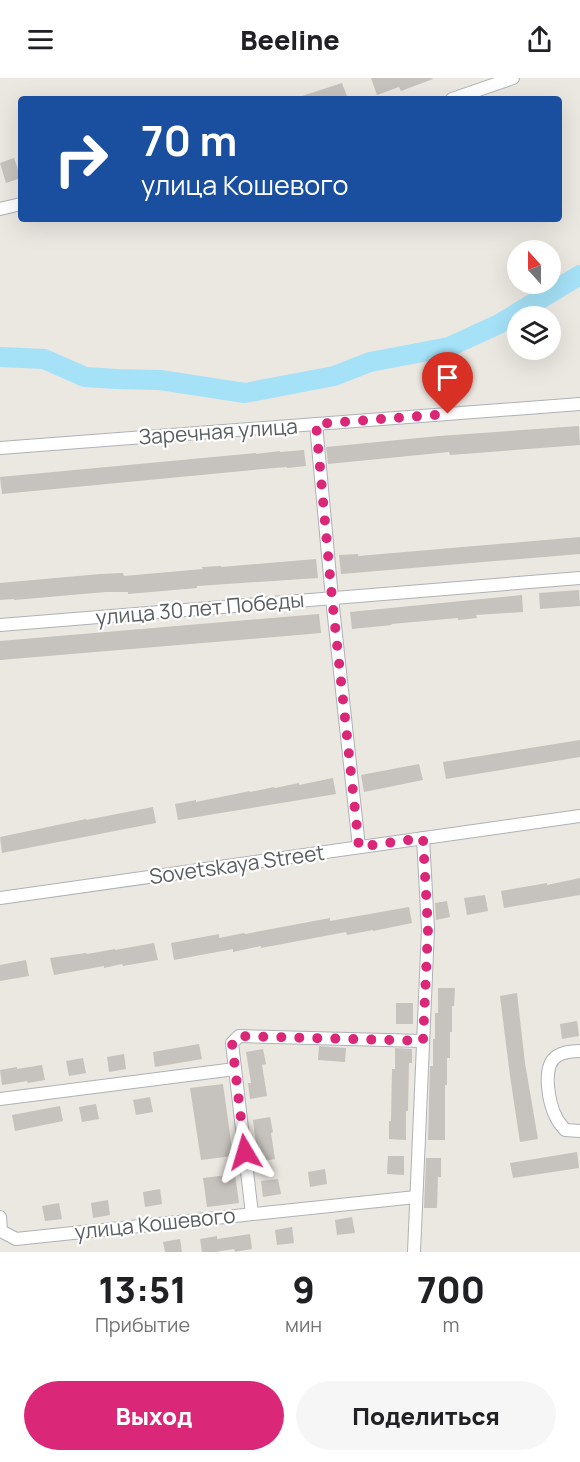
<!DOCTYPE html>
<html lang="ru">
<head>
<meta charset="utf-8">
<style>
	:root { --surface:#fff; --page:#f6f6f6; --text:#202124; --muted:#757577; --accent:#db2777 }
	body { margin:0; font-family:Manrope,sans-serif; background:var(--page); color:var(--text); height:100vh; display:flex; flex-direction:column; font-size:22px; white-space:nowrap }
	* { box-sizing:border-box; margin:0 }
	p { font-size:20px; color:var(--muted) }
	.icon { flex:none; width:33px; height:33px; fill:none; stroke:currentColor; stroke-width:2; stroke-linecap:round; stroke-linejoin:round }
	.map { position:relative; height:1174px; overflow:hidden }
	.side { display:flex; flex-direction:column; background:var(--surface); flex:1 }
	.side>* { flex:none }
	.guide { position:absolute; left:18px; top:18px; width:544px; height:126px; border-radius:6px; box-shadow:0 6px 24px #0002; background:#1a4fa0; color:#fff; overflow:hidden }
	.needle { width:39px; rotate:339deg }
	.fabs { position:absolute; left:507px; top:162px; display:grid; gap:12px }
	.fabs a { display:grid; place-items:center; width:54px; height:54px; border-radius:50%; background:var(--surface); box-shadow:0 6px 24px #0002; font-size:30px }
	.pin { position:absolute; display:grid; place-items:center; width:51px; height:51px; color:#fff; margin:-62px -26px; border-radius:50% 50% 50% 0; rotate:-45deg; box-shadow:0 0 6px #0007 }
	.pin .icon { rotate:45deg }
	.me { position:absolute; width:66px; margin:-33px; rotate:353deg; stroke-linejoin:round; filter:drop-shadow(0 0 4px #0008) }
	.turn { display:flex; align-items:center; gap:21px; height:126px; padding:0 24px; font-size:27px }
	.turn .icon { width:78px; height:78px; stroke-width:2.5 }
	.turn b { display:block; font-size:42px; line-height:51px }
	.eta { display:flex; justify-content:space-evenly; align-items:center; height:102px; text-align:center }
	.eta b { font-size:36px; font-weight:800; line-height:42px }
	.action { display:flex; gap:12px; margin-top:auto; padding:12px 24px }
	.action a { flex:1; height:69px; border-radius:36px; background:var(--accent); color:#fff; font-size:24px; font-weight:800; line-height:69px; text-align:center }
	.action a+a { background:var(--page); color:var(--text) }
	header { display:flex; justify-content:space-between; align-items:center; height:78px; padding:0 24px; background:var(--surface); font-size:27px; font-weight:800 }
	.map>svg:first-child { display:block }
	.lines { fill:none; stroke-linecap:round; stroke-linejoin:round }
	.river { stroke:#a5e1f7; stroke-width:20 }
	.building { fill:#c6c2bd }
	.minor-casing { stroke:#aeb2b5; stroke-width:14 }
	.minor { stroke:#fff; stroke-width:12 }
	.route { stroke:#db2777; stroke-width:10; stroke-dasharray:0 18 }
	.labels { text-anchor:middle; stroke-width:4.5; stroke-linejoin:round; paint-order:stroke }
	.street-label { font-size:21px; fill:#595e61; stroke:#fff }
</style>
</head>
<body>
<header><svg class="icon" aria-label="menu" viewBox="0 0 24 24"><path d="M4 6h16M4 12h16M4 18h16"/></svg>Beeline<svg class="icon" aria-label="share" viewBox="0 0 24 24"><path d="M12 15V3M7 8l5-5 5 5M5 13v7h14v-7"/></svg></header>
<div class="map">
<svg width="580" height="1174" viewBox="0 0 580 1174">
	<rect width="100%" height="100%" fill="#ebe7e1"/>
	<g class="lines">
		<!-- river -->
		<polyline class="river" points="0,279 44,281 85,299 116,301 160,302 245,315 334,298 370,284 449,269 499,246 580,197"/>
	</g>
	<!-- building -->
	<g class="building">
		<polygon points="371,0 432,0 433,1 401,13 399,9 377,17"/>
		<polygon points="342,5 348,21 299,21 299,19"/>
		<polygon points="14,80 21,100 6,105 0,85"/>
		<polygon points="579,348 580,367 450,377 449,374 328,386 326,369 439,358"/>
		<polygon points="304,372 306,388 287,390 287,389 263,391 2,416 0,399 256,375 256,376 280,373 280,374"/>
		<polygon points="580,459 580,476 341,496 339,477 358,476 358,478"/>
		<polygon points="316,481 318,500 197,508 197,510 128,516 128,514 106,514 14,522 14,521 0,522 0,505 100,496 123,495 124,498 203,491 202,489 221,488 221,489"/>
		<polygon points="579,512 580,528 540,531 539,515"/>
		<polygon points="522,517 523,534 476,537 477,540 458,542 458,540 391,546 392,547 352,551 350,534"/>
		<polygon points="319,536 321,555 0,582 0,563"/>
		<polygon points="580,662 580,679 446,701 443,684"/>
		<polygon points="419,686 423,702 364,714 361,697"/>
		<polygon points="333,700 336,716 178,742 175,726 196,722 196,724 250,713 250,714 274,709 275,710 299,705 299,707"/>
		<polygon points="153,729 156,745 2,775 0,759 86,741 86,742"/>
		<polygon points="580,800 580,817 504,830 501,813 547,805 547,807"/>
		<polygon points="485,817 488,833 467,837 464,820"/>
		<polygon points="447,823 450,839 436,842 435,825"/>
		<polygon points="409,829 412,845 373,853 373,852 347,857 346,854 261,870 261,868 233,874 233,871 174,882 171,865 219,856 219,860 244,855 245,856 330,840 330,843"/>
		<polygon points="154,865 158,882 123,888 122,886 104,890 104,888 54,897 50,880 86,875 87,876 115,871 115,872"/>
		<polygon points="26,882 29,898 0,903 0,887"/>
		<polygon points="438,910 455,910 454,928 452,928 452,954 450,954 450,980 447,980 447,1007 445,1007 445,1062 428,1062 430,988 433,988 433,961 435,961 435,935 438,935"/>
		<polygon points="517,915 525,985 538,1061 520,1064 510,998 500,918"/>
		<rect x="396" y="925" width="17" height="21"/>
		<polygon points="577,943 579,958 562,961 560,946"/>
		<polygon points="199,966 202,981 155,989 153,974"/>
		<polygon points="319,968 346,970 345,984 318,982"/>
		<polygon points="395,970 412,971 412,985 409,985 408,1033 406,1033 406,1062 389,1061 389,1043 391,1043 392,991 395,991"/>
		<polygon points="263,971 266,986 262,987 267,1018 250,1021 248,1005 251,1005 246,974"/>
		<polygon points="124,976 126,991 109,994 107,979"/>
		<polygon points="83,980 86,995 69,998 66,983"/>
		<polygon points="42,987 45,1002 28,1005 27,1003 2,1007 0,992 17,989 17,991"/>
		<polygon points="223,1006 233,1078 201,1082 190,1010"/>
		<polygon points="150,1019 153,1034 136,1037 133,1022"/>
		<polygon points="96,1026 99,1041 82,1044 79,1029"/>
		<polygon points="60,1028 63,1043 15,1053 12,1037"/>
		<polygon points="270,1039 273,1054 271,1055 275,1081 258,1084 253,1042"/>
		<polygon points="577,1074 579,1090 513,1100 510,1085"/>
		<polygon points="388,1078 404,1078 404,1097 387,1096"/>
		<polygon points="426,1080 441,1080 441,1099 438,1099 437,1130 424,1130"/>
		<polygon points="325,1091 327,1106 310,1109 308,1094"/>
		<polygon points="235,1096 239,1125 207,1129 203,1100"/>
		<polygon points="278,1101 281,1116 263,1119 261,1103"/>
		<polygon points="160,1111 162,1126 145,1129 143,1114"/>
		<polygon points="108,1122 110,1137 93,1140 91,1125"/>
		<polygon points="59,1125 62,1141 45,1143 42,1128"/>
		<polygon points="352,1139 355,1155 337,1157 335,1142"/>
		<polygon points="292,1149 294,1165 277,1167 275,1152"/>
		<polygon points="250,1156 252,1171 235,1174 234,1171 215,1174 202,1174 200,1161 217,1158 217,1161"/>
		<polygon points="180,1161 182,1174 165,1174 163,1164"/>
	</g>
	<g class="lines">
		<!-- minor casing -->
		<g class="minor-casing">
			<g id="minor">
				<polyline points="452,21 513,0"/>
				<polyline points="0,131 21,126"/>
				<polyline points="316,346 332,520 359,769"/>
				<polyline points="0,370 580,326"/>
				<polyline points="0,547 580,500"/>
				<polyline points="0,820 580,738"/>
				<path d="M580,973C573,973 563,974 557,978C541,988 549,1027 557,1041C559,1045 563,1049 565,1052L580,1053"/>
				<polyline points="0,1021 235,991"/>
				<polyline points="252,1136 232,965 239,958 423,963"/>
				<polyline points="0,1139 1,1153 16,1161 416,1119"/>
				<polyline points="414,1174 428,851 423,760"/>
			</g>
		</g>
		<!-- minor -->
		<use href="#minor" class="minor"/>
	</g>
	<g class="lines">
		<!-- route -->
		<polyline class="route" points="245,1074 232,965 239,958 423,963 428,851 423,760 359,769 332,520 316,346 448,336"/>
	</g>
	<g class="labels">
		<!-- street labels -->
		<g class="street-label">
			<text transform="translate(218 354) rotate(-4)" y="7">Заречная улица</text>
			<text transform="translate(200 531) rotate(-5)" y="7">улица 30 лет Победы</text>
			<text transform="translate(237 787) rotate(-8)" y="7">Sovetskaya Street</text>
			<text transform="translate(155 1146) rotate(-6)" y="7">улица Кошевого</text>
		</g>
	</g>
</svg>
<div class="fabs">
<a><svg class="needle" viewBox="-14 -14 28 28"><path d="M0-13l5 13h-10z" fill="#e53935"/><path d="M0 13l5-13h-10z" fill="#757577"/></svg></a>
<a><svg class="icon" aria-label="layers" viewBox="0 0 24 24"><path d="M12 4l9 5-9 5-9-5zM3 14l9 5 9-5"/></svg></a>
</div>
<div class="pin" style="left:448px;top:336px;background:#d93025"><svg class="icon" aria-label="arrive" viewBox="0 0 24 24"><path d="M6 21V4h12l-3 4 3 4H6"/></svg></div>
<svg class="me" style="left:245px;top:1074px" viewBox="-20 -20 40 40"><path d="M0-17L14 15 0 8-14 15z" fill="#db2777" stroke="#fff" stroke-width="4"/></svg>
<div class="guide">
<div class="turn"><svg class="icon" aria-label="right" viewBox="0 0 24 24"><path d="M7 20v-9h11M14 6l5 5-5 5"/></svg><div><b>70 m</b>улица Кошевого</div></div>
</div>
</div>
<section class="side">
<div class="eta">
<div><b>13:51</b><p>Прибытие</p></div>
<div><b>9</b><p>мин</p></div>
<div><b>700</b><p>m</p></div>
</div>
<div class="action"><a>Выход</a><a>Поделиться</a></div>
</section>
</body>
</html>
